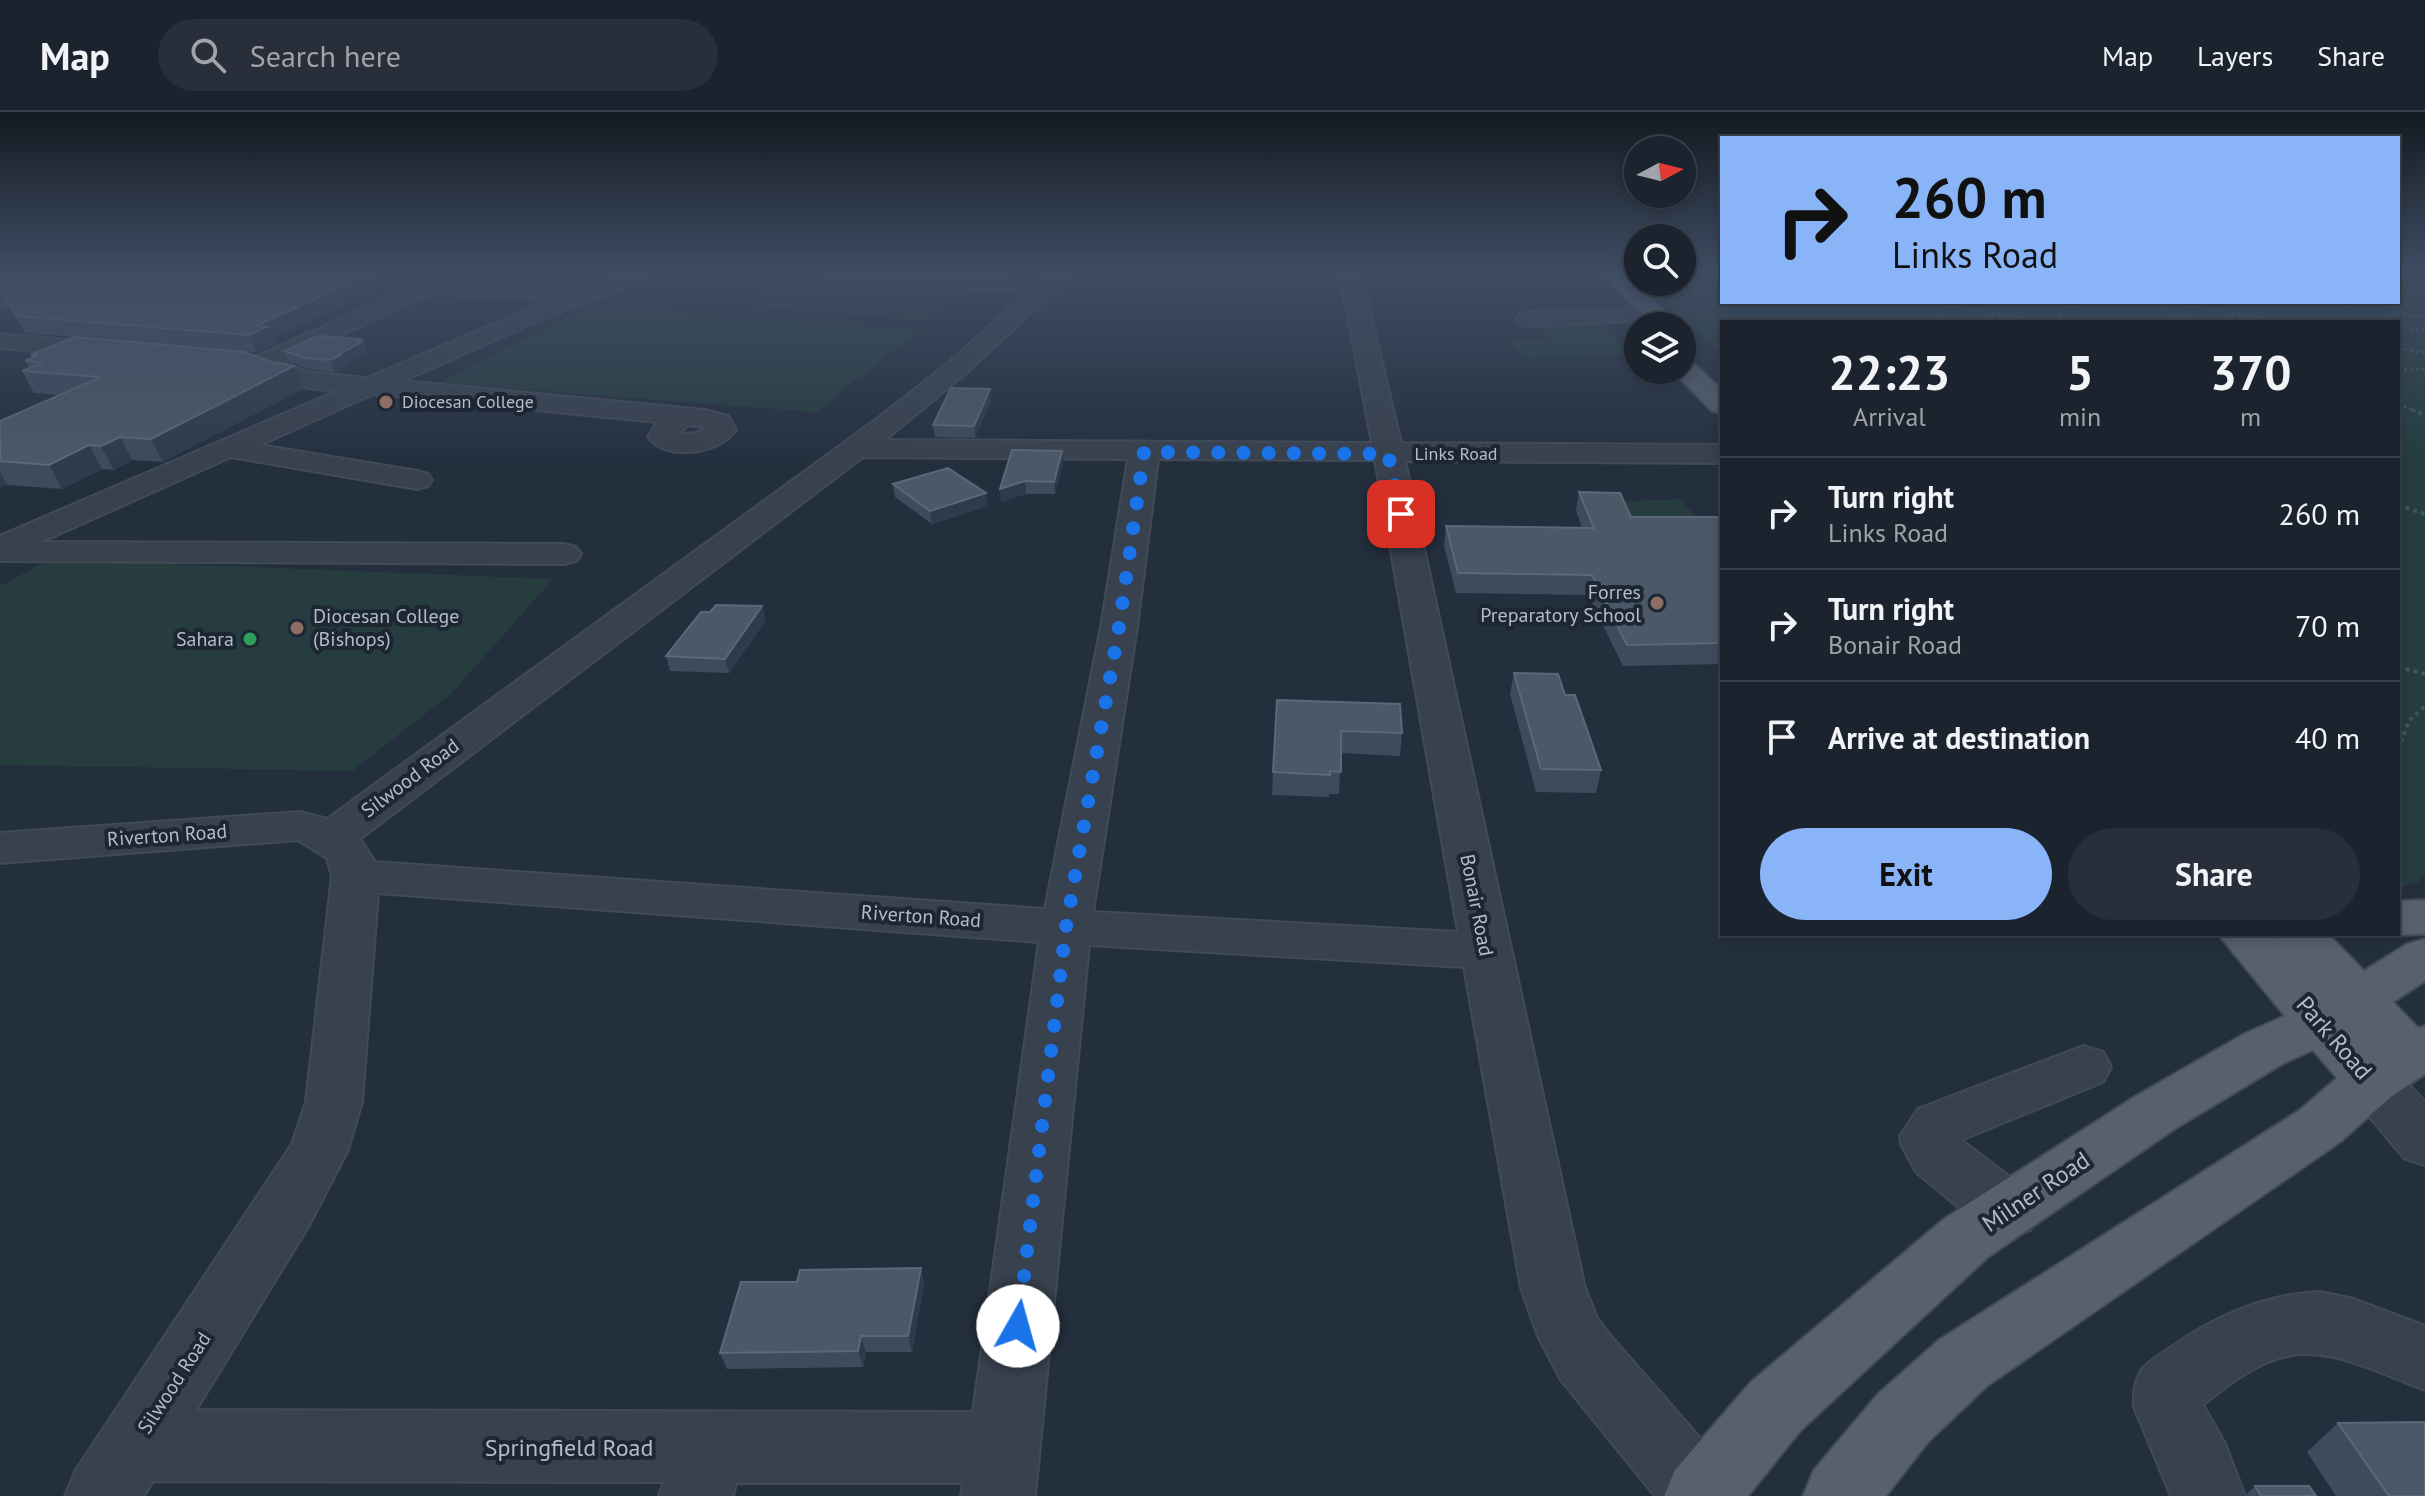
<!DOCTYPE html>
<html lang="en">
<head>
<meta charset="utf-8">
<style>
	:root { --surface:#1b232e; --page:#282f3a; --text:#f1f3f6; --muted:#a0a4aa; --line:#39404a; --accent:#8ab4f8 }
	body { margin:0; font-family:"PT Sans",sans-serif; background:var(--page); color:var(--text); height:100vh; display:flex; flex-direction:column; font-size:30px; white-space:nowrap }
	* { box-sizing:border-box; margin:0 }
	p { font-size:26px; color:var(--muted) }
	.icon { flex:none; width:44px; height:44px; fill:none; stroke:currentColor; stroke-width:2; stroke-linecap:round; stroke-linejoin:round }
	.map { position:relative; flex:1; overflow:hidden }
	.side { position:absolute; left:1720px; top:208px; width:680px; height:616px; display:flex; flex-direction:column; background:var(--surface); border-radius:0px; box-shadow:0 4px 12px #0003,0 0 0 2px var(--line) }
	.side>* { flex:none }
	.guide { position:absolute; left:1720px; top:24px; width:680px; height:168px; border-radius:0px; box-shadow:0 4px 12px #0003,0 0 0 2px var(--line); background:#8ab4f8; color:#111; overflow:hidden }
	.needle { width:52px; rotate:83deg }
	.fabs { position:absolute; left:1624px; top:24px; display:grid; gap:16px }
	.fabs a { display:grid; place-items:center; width:72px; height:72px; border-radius:50%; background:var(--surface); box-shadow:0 4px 12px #0003,0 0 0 2px var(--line); font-size:40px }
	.pin { position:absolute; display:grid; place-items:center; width:68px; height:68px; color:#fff; margin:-34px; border-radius:16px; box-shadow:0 4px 12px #0006 }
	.me { position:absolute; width:88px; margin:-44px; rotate:7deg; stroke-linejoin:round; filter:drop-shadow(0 0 6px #0008) }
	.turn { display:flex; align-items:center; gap:28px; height:168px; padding:0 40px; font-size:36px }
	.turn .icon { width:104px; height:104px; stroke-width:2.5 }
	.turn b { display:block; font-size:56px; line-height:68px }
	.eta { display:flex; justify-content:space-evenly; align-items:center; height:136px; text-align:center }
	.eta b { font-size:48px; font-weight:700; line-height:56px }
	.primary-button { display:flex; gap:16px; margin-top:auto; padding:16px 40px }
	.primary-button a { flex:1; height:92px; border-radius:48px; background:var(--accent); color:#111; font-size:32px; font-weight:700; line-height:92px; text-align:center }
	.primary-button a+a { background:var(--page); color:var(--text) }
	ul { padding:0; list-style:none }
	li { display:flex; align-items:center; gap:24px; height:112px; padding:0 40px; border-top:2px solid var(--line) }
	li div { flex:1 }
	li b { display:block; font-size:30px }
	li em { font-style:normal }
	header { display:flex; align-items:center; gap:48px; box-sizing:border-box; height:112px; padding:0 40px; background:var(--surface); border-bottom:2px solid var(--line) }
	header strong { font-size:38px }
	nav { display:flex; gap:44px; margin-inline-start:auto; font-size:28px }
	.search { width:560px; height:72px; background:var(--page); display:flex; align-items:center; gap:20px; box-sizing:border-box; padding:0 28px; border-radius:44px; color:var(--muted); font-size:30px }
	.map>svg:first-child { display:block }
	.green { fill:#263c3f }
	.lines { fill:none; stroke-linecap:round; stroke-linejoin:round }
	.minor-casing { stroke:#414a57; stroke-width:4 }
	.major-casing { stroke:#414a57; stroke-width:4 }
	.path-far1 { stroke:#3f5557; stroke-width:3; stroke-dasharray:3 3; stroke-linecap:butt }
	.path { stroke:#3f5557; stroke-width:4; stroke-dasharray:4 4; stroke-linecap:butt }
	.minor { fill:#38414e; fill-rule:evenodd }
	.major { fill:#56606e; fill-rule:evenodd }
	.wall { fill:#3f4b5c }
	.shaded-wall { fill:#2f3b4b }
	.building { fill:#4b5868; stroke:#5c6777; stroke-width:2 }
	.route { stroke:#1a73e8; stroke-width:14; stroke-dasharray:0 25.2 }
	.education-dot { fill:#8d6e63; stroke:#1d2633; stroke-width:3 }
	.leisure-dot { fill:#2e9e5b; stroke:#1d2633; stroke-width:3 }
	.labels { text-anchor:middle; stroke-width:8; stroke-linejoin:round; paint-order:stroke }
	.far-poi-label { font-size:18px; fill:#b4bcc9; stroke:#1d2633; text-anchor:start }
	.far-street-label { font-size:18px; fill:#b4bcc9; stroke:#1d2633 }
	.poi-label { font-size:20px; fill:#b4bcc9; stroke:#1d2633; text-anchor:end }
	.street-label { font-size:20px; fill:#b4bcc9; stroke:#1d2633 }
	.near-street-label { font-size:24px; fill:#b4bcc9; stroke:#1d2633 }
</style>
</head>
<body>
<header>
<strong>Map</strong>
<div class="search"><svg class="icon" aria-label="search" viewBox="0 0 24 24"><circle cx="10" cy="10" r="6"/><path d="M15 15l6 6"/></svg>Search here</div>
<nav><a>Map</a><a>Layers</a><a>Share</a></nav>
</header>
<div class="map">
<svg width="2425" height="1384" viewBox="0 0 2425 1384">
	<rect width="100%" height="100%" fill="#242f3e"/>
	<!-- green -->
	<g class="green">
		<polygon points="1682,158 1722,158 1722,190 2398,190 2398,158 2425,158 2425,764 2418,770 2398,776 2398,210 1722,210 1722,242 1642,170 1682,170"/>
		<polygon points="796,162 968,176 927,209 743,193"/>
		<polygon points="591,193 919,218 816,300 438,271"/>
		<polygon points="1598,208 1632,243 1523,247 1510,230 1551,228 1537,211"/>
		<polygon points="1680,387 1707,418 1626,418 1612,390"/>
		<polygon points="51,447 553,467 452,581 352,659 0,653 0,474"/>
	</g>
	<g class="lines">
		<!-- minor casing -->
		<g class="minor-casing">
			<g id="minor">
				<path d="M627,158H657L654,163L533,211L403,269L705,298L728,304L736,318C720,342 665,350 648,325L657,310L373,282L260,333L417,359L428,362L432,368L428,374L417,377L231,345L41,430L564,432L576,435L581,442L576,449L564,452L0,449V424L337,279L309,276L233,255L229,250L233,245H255L427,168L582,176ZM430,182L555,186L367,266L309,260L281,251ZM688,313L707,316L696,321L678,322Z"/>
				<path d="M822,158H911L1042,168L1054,158H1077L966,261L885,328L1372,331L1339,158H1360L1401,331L1722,333V351L1405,349L1585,1176L1597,1206L1609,1222L1728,1358L1739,1384H1655L1561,1268L1538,1224L1521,1176L1464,855L1089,833L1035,1384H961L963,1371H736L733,1384H659L664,1370L153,1369L144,1384H65L76,1358L292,1032L306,990L332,764L327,746L298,728L0,751V721L300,700L327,707L878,306L948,251L1028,180L832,164L824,163ZM863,345L1128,347L1101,515L1045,797L375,750L360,727ZM1158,347L1375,348L1458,820L1093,800L1137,515ZM378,781L1039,830L973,1300L196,1298L308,1115L348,1038L362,990Z"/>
				<polygon points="1629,197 1637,199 1641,204 1637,209 1528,214 1520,212 1516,207 1520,202 1528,200"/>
				<polygon points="0,222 113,232 122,234 125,239 122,244 113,246 2,236"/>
				<polygon points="2083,934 2103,940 2111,955 2103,970 1961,1028 2030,1080 2039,1099 2030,1118 2008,1125 1986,1118 1916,1060 1901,1032 1900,1024 1918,997"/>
				<polygon points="2372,947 2392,954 2425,990 2425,1053 2404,1046 2352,984 2344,969 2352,954"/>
				<path d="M2320,1180L2354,1187L2425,1214V1278C2325,1239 2294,1216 2203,1293L2225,1332L2245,1384H2171L2134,1295C2133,1282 2134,1271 2141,1259C2147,1250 2161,1242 2170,1236C2214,1204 2266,1182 2320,1180Z"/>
			</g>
		</g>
		<!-- major casing -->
		<g class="major-casing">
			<g id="major">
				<polygon points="1597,158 1619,158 1681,214 1655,214"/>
				<polygon points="1682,246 1691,249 1722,278 1722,301 1712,299 1673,259 1682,258"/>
				<polygon points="2425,788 2425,822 2398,823 2396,822 2398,822 2398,789"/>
				<polygon points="2218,822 2272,822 2279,830 2274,822 2328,822 2364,859 2407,832 2425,827 2425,869 2393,890 2418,916 2425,914 2425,962 2392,984 2340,1030 1987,1274 1928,1330 1886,1384 1803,1384 1814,1358 1878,1282 1939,1228 2300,998 2337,966 2313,938 2284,951 2176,1016 1988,1145 1800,1319 1748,1384 1664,1384 1675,1358 1750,1271 1944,1107 2136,984 2246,921 2285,904"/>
			</g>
		</g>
		<!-- path-far1 -->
		<g class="path-far1">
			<polyline points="1570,158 1583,171"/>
			<polyline points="2398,158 2425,163"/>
			<polyline points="1685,184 1722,172"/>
			<polyline points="1927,190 2043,210"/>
			<polyline points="2062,190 2065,195 2057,203 2068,210"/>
			<polyline points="2149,190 2192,210"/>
			<polyline points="2167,190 2283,210"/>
			<polyline points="2319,190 2425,205"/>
			<polyline points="1939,191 1936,201 1942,210"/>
			<polyline points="2182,193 2197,210"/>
			<polyline points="2065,195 2112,190"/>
			<polyline points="2398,221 2425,216"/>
			<polyline points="2398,236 2425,241"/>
			<polyline points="2398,258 2425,257"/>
			<polyline points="2398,292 2416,299"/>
		</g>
		<!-- path -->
		<g class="path">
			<polyline points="2411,297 2425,303"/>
			<polyline points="2398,393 2425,402"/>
			<polyline points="2398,555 2425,562"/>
			<polyline points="2398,638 2409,609 2425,594"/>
		</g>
		<!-- minor -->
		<use href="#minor" class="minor"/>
		<!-- major -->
		<use href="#major" class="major"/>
	</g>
	<!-- wall -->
	<g class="wall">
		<polygon points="0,158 379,158 384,173 273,227 275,232 256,240 26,221 11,197 0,197"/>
		<polygon points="362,227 367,241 345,252 346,254 335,260 310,257 289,250 284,239"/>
		<polygon points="31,243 304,276 163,350 132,348 114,358 102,357 62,377 7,373 0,376 0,309 60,283 34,281 22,259 29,256 25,249 33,245"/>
		<polygon points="991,288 975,326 935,325 933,313"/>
		<polygon points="1063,351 1055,382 1026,382 1001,390 1000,377"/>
		<polygon points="893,372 988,394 932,412 895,385"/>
		<polygon points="1579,380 1631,405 1722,405 1722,552 1623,554 1588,483 1456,481 1444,434 1446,414 1582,416 1576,399"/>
		<polygon points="762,494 766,508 729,561 670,559 666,544 710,500"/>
		<polygon points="1514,561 1565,583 1601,658 1596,681 1536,680 1510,582"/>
		<polygon points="1277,588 1402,621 1400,644 1341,641 1339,682 1329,682 1329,685 1272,683"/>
		<polygon points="921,1156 924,1172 912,1240 866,1240 863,1255 727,1257 720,1241 797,1170"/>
		<polygon points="2338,1311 2425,1384 2336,1384 2307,1340"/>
		<polygon points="2255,1374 2316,1384 2245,1384"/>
	</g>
	<!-- shaded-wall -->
	<g class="shaded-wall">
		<polygon points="379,158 384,173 273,227 275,232 256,240 249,223 256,214"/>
		<polygon points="362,227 367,241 345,252 346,254 335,260 330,248 337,243"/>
		<polygon points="294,254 304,276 163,350 151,327"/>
		<polygon points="990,277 991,288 975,326 974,314"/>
		<polygon points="120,325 132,348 114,358 101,334"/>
		<polygon points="89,333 102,357 62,377 49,353"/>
		<polygon points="1062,339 1063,351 1055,382 1054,370"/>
		<polygon points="0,360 7,373 0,376"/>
		<polygon points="1025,369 1026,382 1001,390 1000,377"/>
		<polygon points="986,381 988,394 932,412 930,399"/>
		<polygon points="762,494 766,508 729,561 725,547"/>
		<polygon points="921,1156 924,1172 912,1240 908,1224"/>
		<polygon points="861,1224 866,1240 863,1255 858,1239"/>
	</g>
	<!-- building -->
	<g class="building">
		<polygon points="0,158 378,158 256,214 267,215 249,223 16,204 2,181 0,180"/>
		<polygon points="318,224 362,227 356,229 362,230 337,243 341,243 330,248 305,246 284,239"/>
		<polygon points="74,225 245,240 271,250 294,254 151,327 120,325 101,334 89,333 49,353 0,349 0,309 101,265 22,259 44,250 25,249 38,243 31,243"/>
		<polygon points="951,276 990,277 974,314 933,313"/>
		<polygon points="1012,338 1062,339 1054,370 1025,369 1000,377"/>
		<polygon points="948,356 986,381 930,399 893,372"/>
		<polygon points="1579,380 1620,381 1631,405 1722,405 1722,531 1627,533 1592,463 1458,461 1446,414 1594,416"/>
		<polygon points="716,493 762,494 725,547 666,544 701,500 710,500"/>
		<polygon points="1514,561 1558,562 1565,583 1575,583 1601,658 1541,657"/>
		<polygon points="1277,588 1400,592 1402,621 1341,619 1341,660 1330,659 1330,663 1273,660"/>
		<polygon points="921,1156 908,1224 861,1224 858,1239 720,1241 741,1170 797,1170 800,1158"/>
		<polygon points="2425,1310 2425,1384 2389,1384 2338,1311"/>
		<polygon points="2255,1374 2309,1374 2316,1384 2261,1384"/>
	</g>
	<!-- sky -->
	<linearGradient id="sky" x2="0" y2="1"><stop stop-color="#141a22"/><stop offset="0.45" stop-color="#3f4d63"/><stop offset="1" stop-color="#3f4d63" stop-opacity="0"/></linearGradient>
	<rect width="2425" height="352" fill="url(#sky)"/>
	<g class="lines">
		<!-- route -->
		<polyline class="route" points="1018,1214 1066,815 1119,515 1144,340 1388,342 1401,402"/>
	</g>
	<!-- markers -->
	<g class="education-dot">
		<circle cx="386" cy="290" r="8"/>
		<circle cx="1657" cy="491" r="8"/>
		<circle cx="297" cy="516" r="8"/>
	</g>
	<circle class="leisure-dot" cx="250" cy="527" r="8"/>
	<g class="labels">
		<!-- far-poi labels -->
		<g class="far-poi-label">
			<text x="402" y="296">Diocesan College</text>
		</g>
		<!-- far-street labels -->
		<g class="far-street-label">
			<text x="1456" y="348">Links Road</text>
		</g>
		<!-- poi labels -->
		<g class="poi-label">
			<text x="1641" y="487">Forres<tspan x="1641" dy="23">Preparatory School</tspan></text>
			<text x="313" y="511" text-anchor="start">Diocesan College<tspan x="313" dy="23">(Bishops)</tspan></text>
			<text x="234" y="534">Sahara</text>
		</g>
		<!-- street labels -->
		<g class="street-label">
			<text transform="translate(410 666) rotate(-37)" y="7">Silwood Road</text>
			<text transform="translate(167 723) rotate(-4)" y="7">Riverton Road</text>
			<text transform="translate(1477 793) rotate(79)" y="7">Bonair Road</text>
			<text transform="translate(921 804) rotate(4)" y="7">Riverton Road</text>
			<text transform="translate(174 1271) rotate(-57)" y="7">Silwood Road</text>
		</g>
		<!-- near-street labels -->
		<g class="near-street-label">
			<text transform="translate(2334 926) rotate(49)" y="8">Park Road</text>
			<text transform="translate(2036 1080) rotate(-34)" y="8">Milner Road</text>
			<text x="569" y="1344">Springfield Road</text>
		</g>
	</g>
</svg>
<div class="fabs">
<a><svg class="needle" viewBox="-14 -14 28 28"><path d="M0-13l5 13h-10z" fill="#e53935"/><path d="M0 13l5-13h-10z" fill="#a0a4aa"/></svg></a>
<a><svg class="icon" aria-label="search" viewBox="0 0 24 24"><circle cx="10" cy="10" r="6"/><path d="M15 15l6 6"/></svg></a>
<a><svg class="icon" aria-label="layers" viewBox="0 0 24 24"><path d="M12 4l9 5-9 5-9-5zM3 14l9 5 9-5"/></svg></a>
</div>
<div class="pin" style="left:1401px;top:402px;background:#d93025"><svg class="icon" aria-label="arrive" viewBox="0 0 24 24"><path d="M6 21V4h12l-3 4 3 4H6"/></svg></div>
<svg class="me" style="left:1018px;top:1214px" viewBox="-20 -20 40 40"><circle r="19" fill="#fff"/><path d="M0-13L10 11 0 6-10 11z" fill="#1a73e8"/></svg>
<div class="guide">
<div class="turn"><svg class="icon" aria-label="right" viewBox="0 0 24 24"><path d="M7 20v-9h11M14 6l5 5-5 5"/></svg><div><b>260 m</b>Links Road</div></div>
</div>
<section class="side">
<div class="eta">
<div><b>22:23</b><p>Arrival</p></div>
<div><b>5</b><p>min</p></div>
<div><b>370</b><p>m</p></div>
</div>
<ul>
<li><svg class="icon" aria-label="right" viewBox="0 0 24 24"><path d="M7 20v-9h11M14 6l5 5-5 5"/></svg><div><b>Turn right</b><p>Links Road</p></div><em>260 m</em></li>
<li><svg class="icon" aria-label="right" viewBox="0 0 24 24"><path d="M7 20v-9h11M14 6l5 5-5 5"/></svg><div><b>Turn right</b><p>Bonair Road</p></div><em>70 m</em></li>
<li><svg class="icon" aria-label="arrive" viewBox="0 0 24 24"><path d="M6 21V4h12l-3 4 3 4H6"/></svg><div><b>Arrive at destination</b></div><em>40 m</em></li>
</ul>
<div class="primary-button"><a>Exit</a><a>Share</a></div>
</section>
</div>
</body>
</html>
